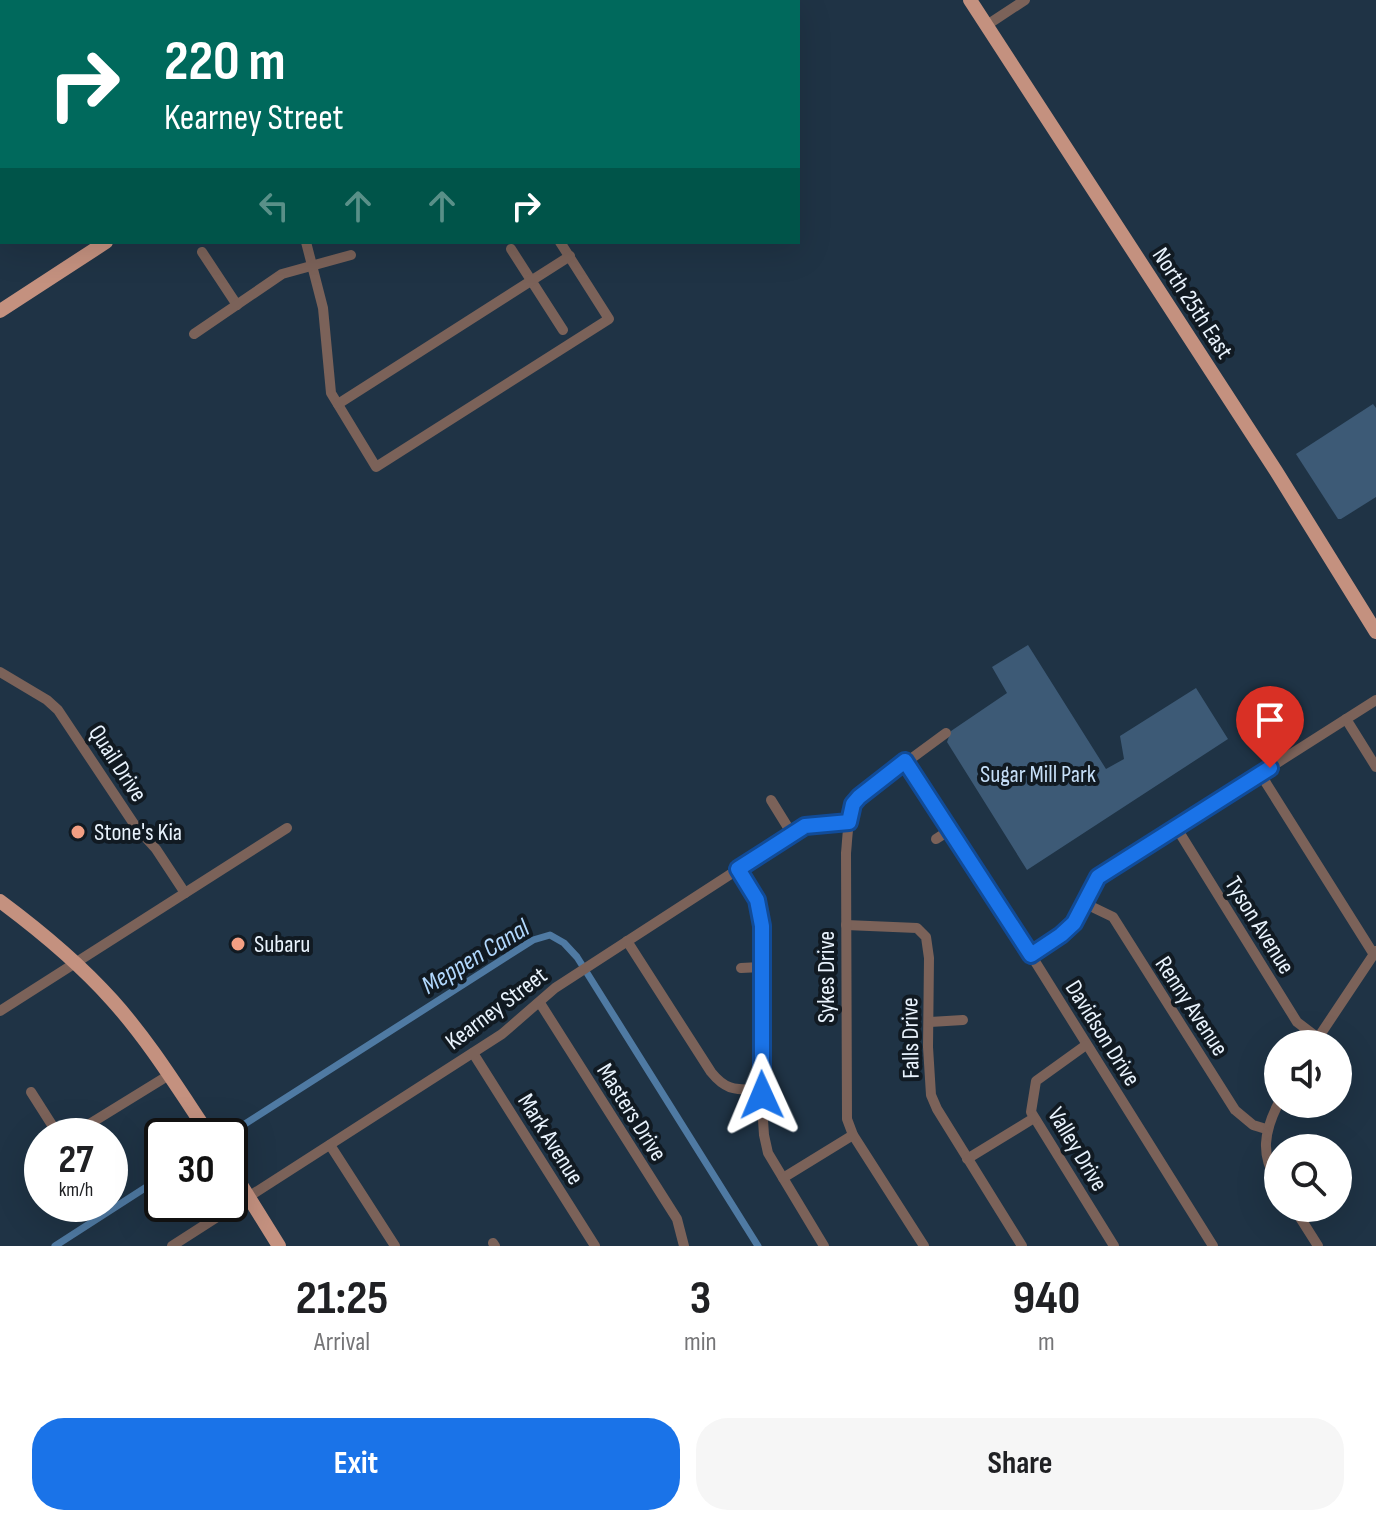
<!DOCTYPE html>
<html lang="en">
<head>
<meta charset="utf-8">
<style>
	:root { --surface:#fff; --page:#f6f6f6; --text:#202124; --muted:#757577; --accent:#1a73e8 }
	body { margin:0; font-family:"Sofia Sans Condensed",sans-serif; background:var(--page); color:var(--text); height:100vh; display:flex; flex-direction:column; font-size:30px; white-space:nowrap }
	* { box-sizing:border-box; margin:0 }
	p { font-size:26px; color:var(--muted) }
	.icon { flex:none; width:44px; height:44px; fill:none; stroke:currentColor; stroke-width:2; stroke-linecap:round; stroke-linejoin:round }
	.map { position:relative; height:1246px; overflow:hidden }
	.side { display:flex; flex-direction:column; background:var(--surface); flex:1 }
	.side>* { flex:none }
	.top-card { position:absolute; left:0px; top:0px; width:800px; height:244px; box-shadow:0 8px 32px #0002; background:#00695c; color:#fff; overflow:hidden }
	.buttons { position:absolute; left:1264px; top:1030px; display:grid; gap:16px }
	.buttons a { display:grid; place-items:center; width:88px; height:88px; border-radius:50%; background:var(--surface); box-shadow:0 8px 32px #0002; font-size:40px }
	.speed { position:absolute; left:24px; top:1118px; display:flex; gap:16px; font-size:40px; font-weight:700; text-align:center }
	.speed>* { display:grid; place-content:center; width:104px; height:104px; border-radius:50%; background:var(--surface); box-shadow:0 8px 32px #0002; line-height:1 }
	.speed small { font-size:20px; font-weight:400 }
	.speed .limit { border:4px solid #111; border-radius:12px; background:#fff; color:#111 }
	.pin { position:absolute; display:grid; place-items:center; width:68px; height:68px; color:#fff; margin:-82px -34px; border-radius:50% 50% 50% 0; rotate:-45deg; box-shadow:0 0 8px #0007 }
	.pin .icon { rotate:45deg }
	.me { position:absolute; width:88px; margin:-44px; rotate:359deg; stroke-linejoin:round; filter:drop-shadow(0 0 6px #0008) }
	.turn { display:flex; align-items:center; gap:28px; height:168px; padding:0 32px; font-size:36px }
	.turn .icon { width:104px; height:104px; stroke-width:2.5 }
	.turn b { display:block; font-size:56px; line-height:68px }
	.lanes { display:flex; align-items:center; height:76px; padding:0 32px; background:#0003; justify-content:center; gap:40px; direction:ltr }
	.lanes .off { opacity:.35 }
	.eta { display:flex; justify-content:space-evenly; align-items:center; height:136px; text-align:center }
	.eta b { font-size:48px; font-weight:700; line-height:56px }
	.button { display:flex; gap:16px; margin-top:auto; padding:16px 32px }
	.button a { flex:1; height:92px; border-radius:32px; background:var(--accent); color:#fff; font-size:32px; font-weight:700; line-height:92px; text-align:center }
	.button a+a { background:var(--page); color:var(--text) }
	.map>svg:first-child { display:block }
	.green { fill:#3d5a76 }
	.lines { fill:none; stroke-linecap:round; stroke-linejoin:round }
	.canal { stroke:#4f7aa3; stroke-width:7 }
	.minor { stroke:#7b6259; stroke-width:10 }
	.major { stroke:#c4917f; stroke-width:14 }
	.route-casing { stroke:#114b97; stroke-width:20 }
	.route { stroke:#1a73e8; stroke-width:14 }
	.poi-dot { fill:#f39f83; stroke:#111a22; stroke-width:3 }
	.labels { text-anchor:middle; stroke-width:8; stroke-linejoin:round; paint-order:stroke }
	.street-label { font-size:24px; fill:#e9f3fd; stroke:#111a22 }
	.park-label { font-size:24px; fill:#c6dff8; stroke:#111a22 }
	.poi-label { font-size:24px; fill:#e9f3fd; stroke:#111a22; text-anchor:start }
	.water-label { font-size:26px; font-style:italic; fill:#b2d8fd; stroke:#111a22 }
</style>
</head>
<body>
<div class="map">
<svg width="1376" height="1246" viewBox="0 0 1376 1246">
	<rect width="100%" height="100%" fill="#1f3345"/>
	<!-- green -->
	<g class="green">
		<polygon points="1373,404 1376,408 1376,497 1341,519 1338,519 1296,454"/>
		<polygon points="1028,645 1106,769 1124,759 1120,736 1196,688 1228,739 1027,870 947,742 951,731 1007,693 992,667"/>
	</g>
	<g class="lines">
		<!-- canal -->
		<g class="canal">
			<polyline points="226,1136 533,940 550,935 564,943 577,957 758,1246"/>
			<polyline points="55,1246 162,1177"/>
		</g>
		<!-- minor -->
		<g class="minor">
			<polyline points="271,0 272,2"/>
			<polyline points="360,2 363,0"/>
			<polyline points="987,25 1025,0"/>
			<polyline points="306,242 323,308 331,393 376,467 609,319 560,242"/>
			<polyline points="511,249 563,330"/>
			<polyline points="202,252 237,305"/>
			<polyline points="194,334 282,274 351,255"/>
			<polyline points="338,404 570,256"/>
			<polyline points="0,672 47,700 58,710 136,827 156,849 185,893"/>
			<polyline points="1346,719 1376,767"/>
			<polyline points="905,761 1031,955 1213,1246"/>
			<polyline points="1261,775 1373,953"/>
			<polyline points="771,800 792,834"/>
			<polyline points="1176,827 1297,1022 1318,1038"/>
			<polyline points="936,839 950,830"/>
			<polyline points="738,869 757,900 762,926 761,1090 764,1135 768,1153 824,1246"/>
			<polyline points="1086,904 1113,917 1235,1110 1253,1125 1266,1129"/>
			<polyline points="846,925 917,928 926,937 929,958 928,1047 931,1095 937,1109 1022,1246"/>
			<path d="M627,941L711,1072C727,1092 737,1089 761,1090"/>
			<polyline points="1031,955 1061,935 1074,923 1098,877 1376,700"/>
			<polyline points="741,968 761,967"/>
			<polyline points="540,1003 677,1219 684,1246"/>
			<polyline points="0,1011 287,828"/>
			<polyline points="930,1022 963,1020"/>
			<polyline points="1314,1044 1376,951"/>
			<polyline points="1086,1045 1036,1081 1031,1112 1114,1246"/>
			<polyline points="473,1053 595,1246"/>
			<polyline points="31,1092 59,1136"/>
			<polyline points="70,1136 169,1075"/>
			<polyline points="330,1145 395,1246"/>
			<polyline points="967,1159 1034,1118"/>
			<polyline points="783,1178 853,1135"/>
			<path d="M1278,1183C1260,1155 1264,1132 1278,1104"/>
			<polyline points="1294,1208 1318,1246"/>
			<polyline points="493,1243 495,1246"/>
			<polyline points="172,1246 502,1034 555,988 805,826 849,822"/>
			<path d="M924,1246L853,1135L847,1119L846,853C848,834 847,813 859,797L946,733"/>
		</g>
		<!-- major -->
		<g class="major">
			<polyline points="970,0 1276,471 1376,632"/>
			<polyline points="463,2 466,0"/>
			<polyline points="0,311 106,242"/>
			<path d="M0,901C39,930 79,963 112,1000C149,1041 179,1090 210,1136"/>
			<polyline points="230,1167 279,1246"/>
		</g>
	</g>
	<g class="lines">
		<!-- route casing -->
		<g class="route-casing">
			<polyline id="route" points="762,1095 762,926 757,900 738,869 805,826 849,822 853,804 859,797 905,761 1031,955 1061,935 1074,923 1098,877 1270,768"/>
		</g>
		<!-- route -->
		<use href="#route" class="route"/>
	</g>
	<!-- markers -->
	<g class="poi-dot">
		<circle cx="78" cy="832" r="8"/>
		<circle cx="238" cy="944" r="8"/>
	</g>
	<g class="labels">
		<!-- street labels -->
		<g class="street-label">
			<text transform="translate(1193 303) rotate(57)" y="8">North 25th East</text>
			<text transform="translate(118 763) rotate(57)" y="8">Quail Drive</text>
			<text transform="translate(1260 925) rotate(58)" y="8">Tyson Avenue</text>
			<text transform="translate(826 977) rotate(-90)" y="8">Sykes Drive</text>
			<text transform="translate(1192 1006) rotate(57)" y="8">Renny Avenue</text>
			<text transform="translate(496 1008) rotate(-37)" y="8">Kearney Street</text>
			<text transform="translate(1103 1033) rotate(58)" y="8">Davidson Drive</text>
			<text transform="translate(910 1038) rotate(-91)" y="8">Falls Drive</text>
			<text transform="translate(632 1112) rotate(58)" y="8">Masters Drive</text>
			<text transform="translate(551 1139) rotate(58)" y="8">Mark Avenue</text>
			<text transform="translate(1078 1149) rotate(59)" y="8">Valley Drive</text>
		</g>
		<!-- park labels -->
		<g class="park-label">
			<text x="1038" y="782">Sugar Mill Park</text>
		</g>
		<!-- poi labels -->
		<g class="poi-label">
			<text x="94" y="840">Stone's Kia</text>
			<text x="254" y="952">Subaru</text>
		</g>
		<!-- water labels -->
		<g class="water-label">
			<text transform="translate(475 956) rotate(-31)" y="9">Meppen Canal</text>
		</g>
	</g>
</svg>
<div class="buttons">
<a><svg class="icon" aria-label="sound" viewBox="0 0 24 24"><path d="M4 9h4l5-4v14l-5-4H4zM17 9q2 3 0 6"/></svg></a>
<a><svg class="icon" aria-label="search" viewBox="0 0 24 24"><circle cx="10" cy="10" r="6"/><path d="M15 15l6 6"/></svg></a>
</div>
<div class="speed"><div>27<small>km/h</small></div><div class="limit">30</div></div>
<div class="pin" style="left:1270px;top:768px;background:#d93025"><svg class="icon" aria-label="arrive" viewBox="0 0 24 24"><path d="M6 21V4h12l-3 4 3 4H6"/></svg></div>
<svg class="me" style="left:762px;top:1095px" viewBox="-20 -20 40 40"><path d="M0-17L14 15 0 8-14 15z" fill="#1a73e8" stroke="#fff" stroke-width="4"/></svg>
<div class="top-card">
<div class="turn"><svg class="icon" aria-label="right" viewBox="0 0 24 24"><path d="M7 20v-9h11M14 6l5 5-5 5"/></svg><div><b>220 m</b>Kearney Street</div></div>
<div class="lanes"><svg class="icon off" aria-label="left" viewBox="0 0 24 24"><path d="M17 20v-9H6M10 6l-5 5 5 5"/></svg><svg class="icon off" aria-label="ahead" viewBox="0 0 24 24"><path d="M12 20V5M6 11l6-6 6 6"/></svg><svg class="icon off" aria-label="ahead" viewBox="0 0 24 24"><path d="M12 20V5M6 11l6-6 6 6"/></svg><svg class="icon" aria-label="right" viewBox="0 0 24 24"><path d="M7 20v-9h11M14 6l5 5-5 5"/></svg></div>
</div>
</div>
<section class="side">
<div class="eta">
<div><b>21:25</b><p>Arrival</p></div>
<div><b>3</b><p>min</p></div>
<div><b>940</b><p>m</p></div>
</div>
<div class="button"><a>Exit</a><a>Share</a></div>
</section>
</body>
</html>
